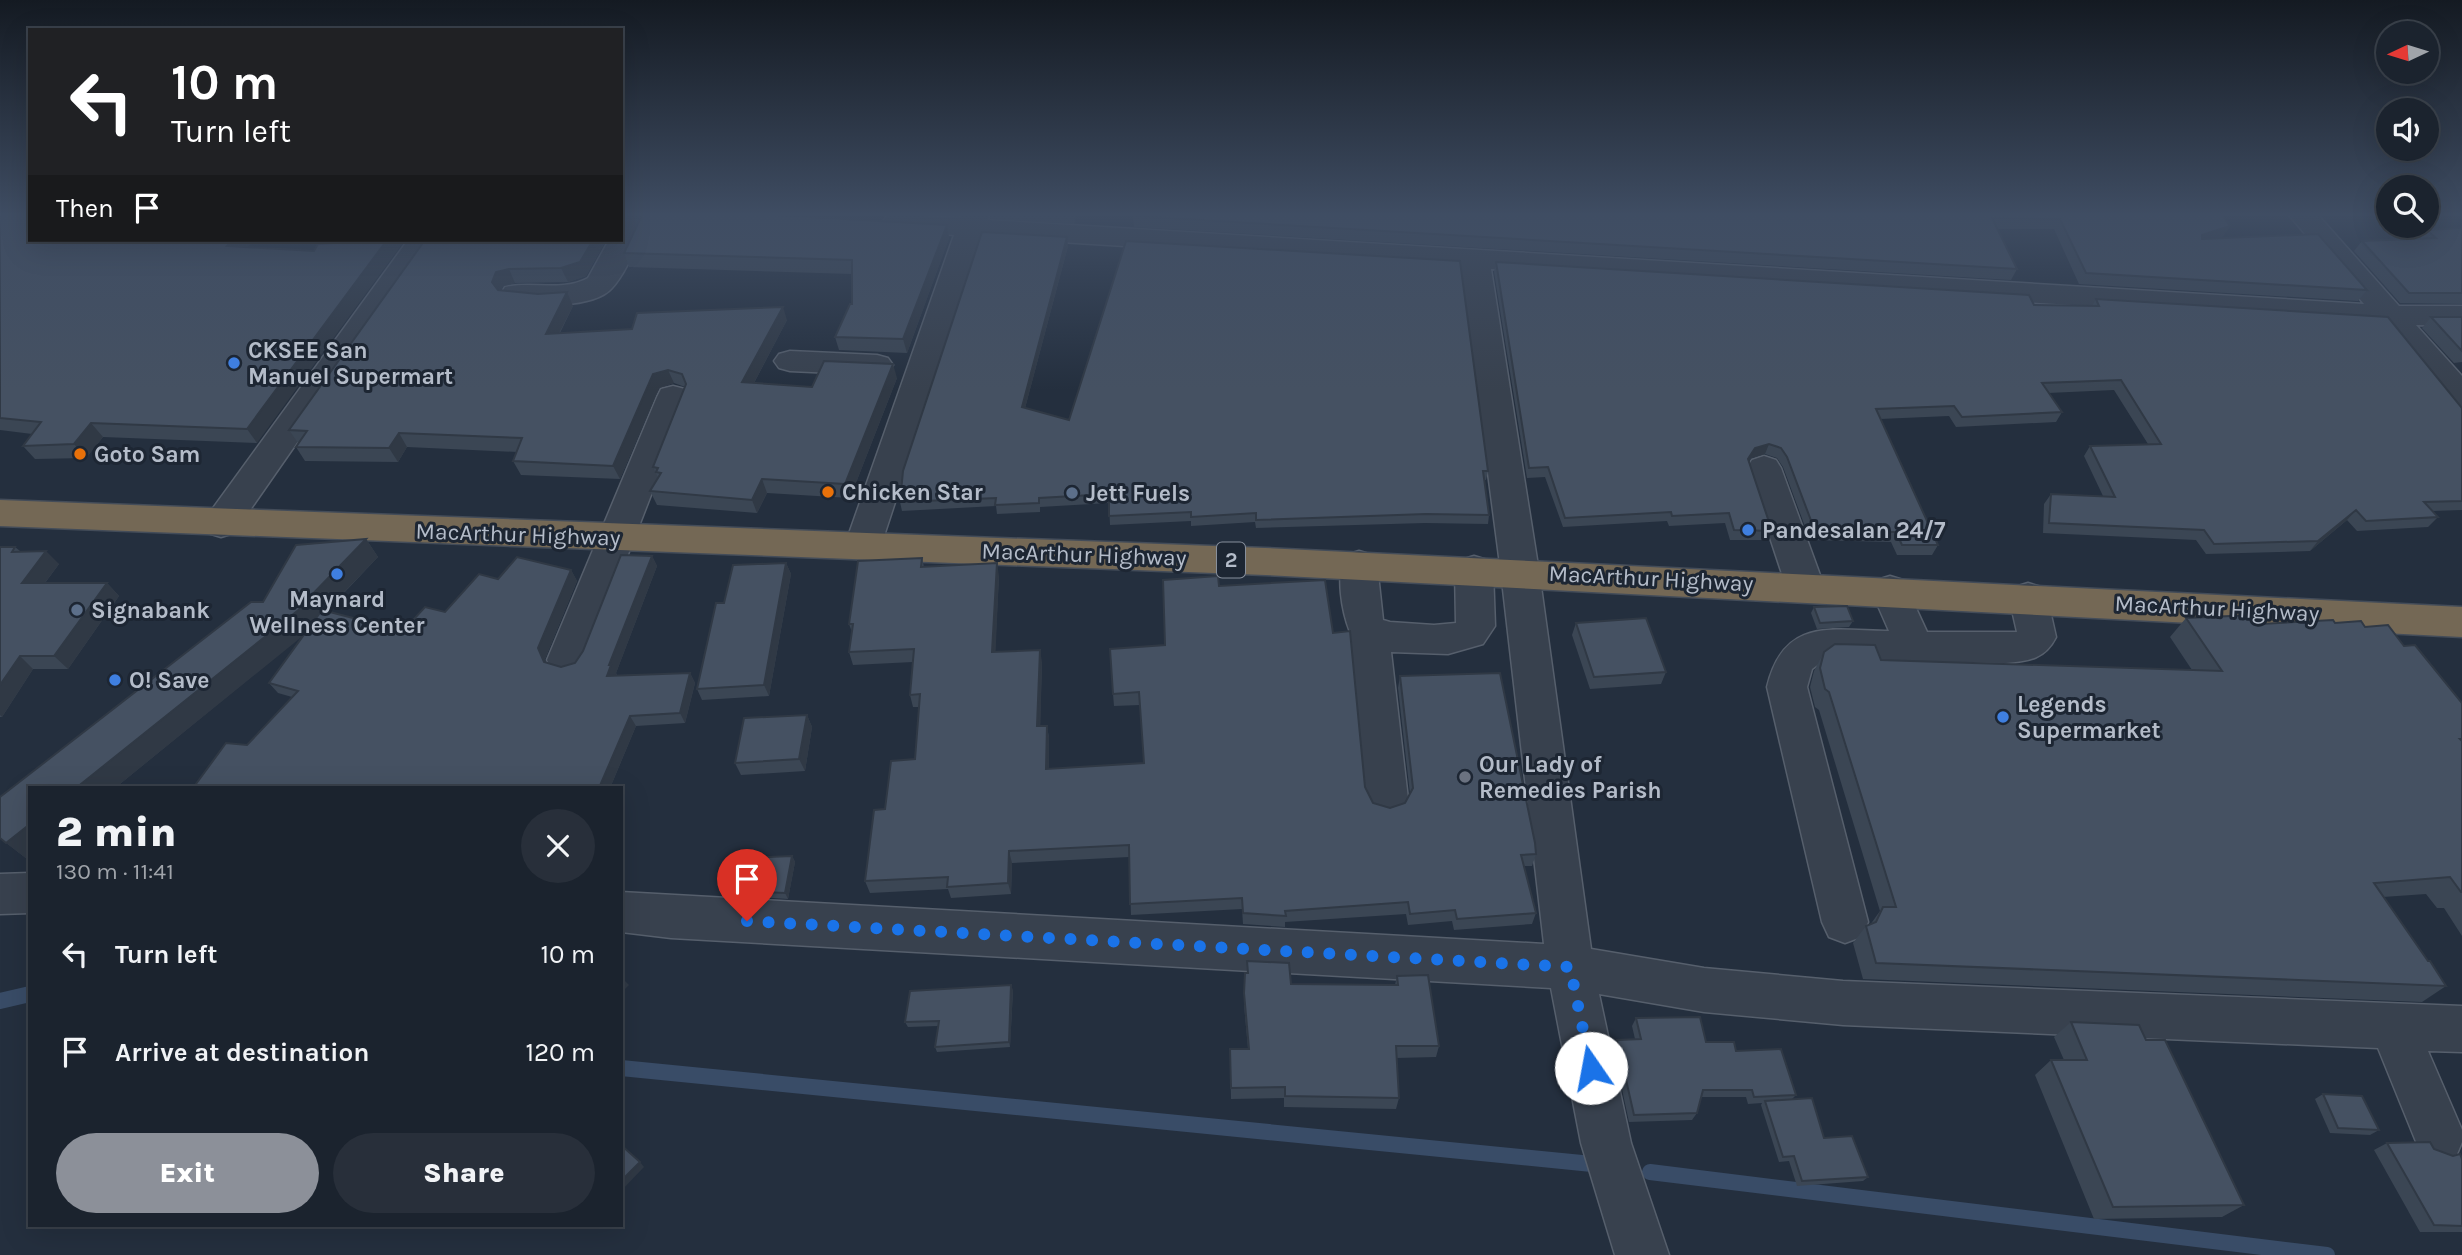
<!DOCTYPE html>
<html lang="en">
<head>
<meta charset="utf-8">
<style>
	:root { --surface:#1b232e; --page:#282f3a; --text:#f1f3f6; --muted:#a0a4aa; --line:#39404a; --accent:#8c9099 }
	body { margin:0; font-family:Karla,sans-serif; background:var(--page); color:var(--text); height:100vh; display:flex; flex-direction:column; font-size:26px; white-space:nowrap }
	* { box-sizing:border-box; margin:0 }
	p { font-size:23px; color:var(--muted) }
	.icon { flex:none; width:38px; height:38px; fill:none; stroke:currentColor; stroke-width:2; stroke-linecap:round; stroke-linejoin:round }
	.map { position:relative; flex:1; overflow:hidden }
	.drawer { position:absolute; left:28px; top:786px; width:595px; height:441px; display:flex; flex-direction:column; background:var(--surface); border-radius:0px; box-shadow:0 7px 28px #0002,0 0 0 2px var(--line) }
	.drawer>* { flex:none }
	.banner { position:absolute; left:28px; top:28px; width:595px; height:214px; border-radius:0px; box-shadow:0 7px 28px #0002,0 0 0 2px var(--line); background:#202124; color:#fff; overflow:hidden }
	.needle { width:46px; rotate:266deg }
	.buttons { position:absolute; left:2376px; top:21px; display:grid; gap:14px }
	.buttons a { display:grid; place-items:center; width:63px; height:63px; border-radius:50%; background:var(--surface); box-shadow:0 7px 28px #0002,0 0 0 2px var(--line); font-size:35px }
	.pin { position:absolute; display:grid; place-items:center; width:60px; height:60px; color:#fff; margin:-72px -30px; border-radius:50% 50% 50% 0; rotate:-45deg; box-shadow:0 0 7px #0007 }
	.pin .icon { rotate:45deg }
	.me { position:absolute; width:77px; margin:-38px; rotate:348deg; stroke-linejoin:round; filter:drop-shadow(0 0 5px #0008) }
	.turn { display:flex; align-items:center; gap:24px; height:147px; padding:0 28px; font-size:32px }
	.turn .icon { width:91px; height:91px; stroke-width:2.5 }
	.turn b { display:block; font-size:49px; line-height:60px }
	.then { display:flex; align-items:center; height:66px; padding:0 28px; background:#0003; gap:14px; font-size:26px }
	.round { display:grid; place-items:center; flex:none; width:74px; height:74px; border-radius:37px; background:var(--page) }
	.headline { display:flex; align-items:center; justify-content:space-between; height:119px; padding:0 28px }
	h1 { font-size:42px; font-weight:800; line-height:52px }
	.primary-button { display:flex; gap:14px; margin-top:auto; padding:14px 28px }
	.primary-button a { flex:1; height:80px; border-radius:42px; background:var(--accent); color:#fff; font-size:28px; font-weight:800; line-height:80px; text-align:center }
	.primary-button a+a { background:var(--page); color:var(--text) }
	ul { padding:0; list-style:none }
	li { display:flex; align-items:center; gap:21px; height:98px; padding:0 28px }
	li div { flex:1 }
	li b { display:block; font-size:26px }
	li em { font-style:normal }
	.map>svg:first-child { display:block }
	.lines { fill:none; stroke-linecap:round; stroke-linejoin:round }
	.stream { stroke:#394c67; stroke-width:16 }
	.minor-casing { stroke:#565f6c; stroke-width:3 }
	.highway-casing { stroke:#434c59; stroke-width:3 }
	.minor { fill:#38414e; fill-rule:evenodd }
	.highway { fill:#746855; fill-rule:evenodd }
	.wall { fill:#3b4654 }
	.shaded-wall { fill:#303945 }
	.building { fill:#455162; stroke:#303945; stroke-width:2 }
	.route { stroke:#1a73e8; stroke-width:12; stroke-dasharray:0 21.6 }
	.shop-dot { fill:#3f7fe0; stroke:#1d2633; stroke-width:2.5 }
	.food-dot { fill:#e8710a; stroke:#1d2633; stroke-width:2.5 }
	.service-dot { fill:#5c6f8a; stroke:#1d2633; stroke-width:2.5 }
	.worship-dot { fill:#6b7280; stroke:#1d2633; stroke-width:2.5 }
	.labels { text-anchor:middle; stroke-width:6; stroke-linejoin:round; paint-order:stroke }
	.shield { fill:#1d2633; stroke:#878f9c; stroke-width:2 }
	.shield-label { font-size:21px; font-weight:bold; fill:#b4bcc9 }
	.poi-label { font-size:23px; font-weight:bold; fill:#b4bcc9; stroke:#1d2633; text-anchor:start }
	.street-label { font-size:23px; fill:#b4bcc9; stroke:#1d2633 }
</style>
</head>
<body>
<div class="map">
<svg width="2462" height="1255" viewBox="0 0 2462 1255">
	<rect width="100%" height="100%" fill="#242f3e"/>
	<g class="lines">
		<!-- stream -->
		<g class="stream">
			<polyline points="0,1001 30,994"/>
			<polyline points="621,1068 1592,1164"/>
			<polyline points="1650,1172 2327,1255"/>
		</g>
		<!-- minor casing -->
		<g class="minor-casing">
			<g id="minor">
				<path d="M623,215H651C640,236 628,271 612,288C594,309 530,307 505,301L501,294L505,287C533,281 562,292 588,278L609,240H621Z"/>
				<polygon points="895,215 960,218 961,215 989,215 988,220 2364,304 2289,215 2318,215 2399,306 2462,306 2462,326 2416,325 2462,376 2462,408 2450,405 2381,324 1491,269 1539,572 1591,949 1704,968 1843,981 2462,1006 2462,1052 2428,1051 2462,1130 2462,1142 2457,1154 2439,1161 2421,1154 2378,1048 1843,1025 1704,1012 1599,994 1631,1143 1669,1255 1615,1255 1581,1143 1551,988 671,938 621,932 621,892 1544,944 1501,572 1461,267 982,237 881,545 876,554 863,558 850,554 845,545 954,235 886,229 882,223 886,217"/>
				<polygon points="408,240 438,240 234,533 221,537 208,533 203,524 208,515"/>
				<polygon points="790,351 877,355 888,358 893,365 888,372 877,375 790,371 779,368 774,361 779,354"/>
				<polygon points="673,386 685,389 689,397 587,660 581,671 567,675 553,671 547,660 657,397 661,389"/>
				<polygon points="1764,456 1776,460 1781,468 1824,586 1818,596 1805,600 1792,596 1786,586 1747,468 1752,460"/>
				<path d="M1359,551L1372,555L1377,565L1383,620L1390,622L1434,625L1456,623L1455,570L1461,560L1474,556L1487,560L1493,570L1495,626L1483,644L1448,654L1391,652L1408,799L1402,812L1387,817L1372,812L1366,799L1350,632C1342,612 1335,574 1346,555Z"/>
				<path d="M1890,576L1903,580L1927,632H2017L2009,597L2015,587L2028,583L2041,587L2047,597L2056,637C2045,659 2029,661 2006,663L1824,660L1812,669L1807,687L1868,922L1861,937L1845,943L1829,937L1822,922L1767,687C1784,617 1830,630 1889,631L1871,590L1877,580Z"/>
				<polygon points="30,873 30,913 0,914 0,874"/>
			</g>
		</g>
		<!-- highway casing -->
		<g class="highway-casing">
			<polygon id="highway" points="0,500 1265,548 2462,607 2462,637 1265,575 0,526"/>
		</g>
		<!-- minor -->
		<use href="#minor" class="minor"/>
		<!-- highway -->
		<use href="#highway" class="highway"/>
	</g>
	<!-- wall -->
	<g class="wall">
		<polygon points="0,215 30,240 248,248 257,443 103,437 86,458 35,459 23,446 32,434 0,430"/>
		<polygon points="928,215 959,215 957,216"/>
		<polygon points="990,215 1076,215 1074,224 991,219"/>
		<polygon points="2222,215 2230,226 2223,236 2218,238 2367,290 2358,301 2079,284 2054,229 1998,229 2017,269 2011,280 1134,227 1133,216"/>
		<polygon points="947,225 949,238 907,353 839,350 835,337 852,304 852,274 629,267 624,253"/>
		<polygon points="2462,228 2462,304 2400,303 2354,251 2362,241 2420,238 2427,230"/>
		<polygon points="425,240 606,240 586,276 568,282 515,283 503,286 501,290 573,306 560,333 787,320 754,383 812,387 897,378 850,498 767,493 757,513 657,505 650,491 658,478 653,467 685,387 674,383 659,388 620,479 521,475 513,461 517,452 407,447 398,462 305,461 296,447 298,443 289,430"/>
		<polygon points="1068,246 1025,408 1069,420 1488,471 1486,480 1484,480 1489,515 1488,524 1425,523 1256,528 1255,522 1191,526 1191,521 1110,525 1109,503 1040,507 1040,512 997,514 996,506 902,511 900,502"/>
		<polygon points="1496,262 2034,305 2092,306 2096,299 2462,408 2462,510 2432,511 2438,517 2428,527 2357,531 2347,520 2310,551 2206,554 2196,540 2043,533 2044,504 2051,494 2103,496 2084,456 2090,446 2148,444 2114,390 2048,393 2062,412 2056,422 1956,427 1949,416 1880,419 1938,545 1932,555 1897,555 1891,542 1810,540 1783,467 1777,458 1765,454 1751,458 1749,461 1772,531 1768,540 1730,540 1725,523 1669,526 1667,521 1563,527 1545,477 1527,478 1494,272"/>
		<polygon points="2431,317 2462,317 2462,362 2454,363 2422,328"/>
		<polygon points="366,539 378,557 326,612 403,631 425,607 445,612 479,574 498,579 517,557 571,570 577,581 545,659 546,662 561,667 575,663 583,651 621,555 652,556 657,566 616,673 617,675 690,673 695,683 685,723 636,726 610,788 193,788 226,743 247,745 292,697 278,693 269,683 304,634 115,788 30,788 30,857 27,859 0,838 0,797 251,602 263,602 296,545"/>
		<polygon points="0,547 15,547 20,551 59,564 45,583 107,583 119,596 68,669 33,669 2,717 0,717"/>
		<polygon points="922,558 924,567 999,576 995,652 1042,662 1040,726 1047,726 1049,738 1049,769 1144,763 1140,705 1114,706 1113,694 1165,645 1219,586 1333,633 1365,787 1373,803 1390,808 1405,803 1410,794 1398,688 1400,676 1536,854 1532,866 1524,866 1536,913 1532,924 1454,930 1452,921 1408,925 1406,914 1285,922 1285,927 1243,924 1242,909 1131,915 1129,857 1012,863 1011,894 951,898 948,889 870,893 865,881 885,809 915,759 919,707 913,707 910,695 913,662 853,665 849,652 852,632 849,624"/>
		<polygon points="786,563 791,574 769,696 702,700 697,689 724,603"/>
		<polygon points="1814,607 1853,621 1849,627 1817,629 1811,613"/>
		<polygon points="2186,618 2261,624 2335,623 2365,627 2404,646 2462,703 2462,936 2444,908 2437,908 2426,894 2383,897 2446,986 2422,1002 1863,979 1853,943 1866,926 1870,925 1880,911 1819,710 1815,707 1810,687 1814,671 1824,652 1881,660 2192,670 2170,637"/>
		<polygon points="1576,623 1666,672 1661,684 1590,689 1572,635"/>
		<polygon points="807,715 812,727 805,771 741,775 735,763"/>
		<polygon points="792,856 795,862 788,899 745,896 741,891"/>
		<polygon points="1247,961 1291,984 1395,985 1397,976 1439,1046 1436,1057 1396,1058 1399,1098 1396,1109 1284,1107 1284,1098 1231,1099 1230,1049 1248,1049 1244,1005 1245,973 1247,973"/>
		<polygon points="1013,990 1010,1047 937,1052 935,1047 938,1026 908,1027 905,1022"/>
		<polygon points="1636,1018 1706,1042 1736,1051 1796,1095 1792,1099 1824,1138 1868,1177 1863,1181 1797,1186 1789,1161 1779,1162 1761,1105 1762,1103 1748,1104 1746,1097 1701,1097 1697,1113 1692,1120 1629,1122 1613,1047 1617,1040 1635,1039 1632,1026"/>
		<polygon points="2071,1022 2146,1040 2244,1205 2222,1217 2094,1219 2035,1075 2051,1060 2064,1060 2054,1037"/>
		<polygon points="2323,1094 2379,1130 2370,1135 2330,1133 2315,1099"/>
		<polygon points="2387,1143 2434,1149 2462,1159 2462,1232 2420,1232 2374,1150"/>
	</g>
	<!-- shaded-wall -->
	<g class="shaded-wall">
		<polygon points="947,225 949,238 907,353 903,339"/>
		<polygon points="2230,226 2223,236 2195,245 2202,235"/>
		<polygon points="1067,237 1068,246 1023,416 1022,407"/>
		<polygon points="233,240 254,240 237,260 227,246"/>
		<polygon points="387,240 405,240 257,443 247,429"/>
		<polygon points="593,240 606,240 586,276 568,282 561,268"/>
		<polygon points="509,269 515,283 503,286 499,295 492,282 496,272"/>
		<polygon points="567,292 573,306 552,347 546,334"/>
		<polygon points="783,307 787,320 747,396 742,382"/>
		<polygon points="893,364 897,378 850,498 845,484"/>
		<polygon points="668,370 674,383 659,388 620,479 613,466 653,374"/>
		<polygon points="91,423 103,437 86,458 74,444"/>
		<polygon points="399,433 407,447 398,462 389,448"/>
		<polygon points="1769,444 1765,454 1751,458 1745,469 1748,459 1755,448"/>
		<polygon points="762,479 767,493 757,513 752,500"/>
		<polygon points="2356,510 2347,520 2310,551 2318,541"/>
		<polygon points="366,539 378,557 322,615 325,618 115,788 76,788 306,601"/>
		<polygon points="46,551 59,564 35,596 22,583"/>
		<polygon points="652,556 657,566 616,673 617,676 607,676 609,665"/>
		<polygon points="786,563 791,574 769,696 764,685"/>
		<polygon points="997,563 999,576 995,665 992,652"/>
		<polygon points="571,570 577,581 545,659 551,672 544,662 538,648"/>
		<polygon points="107,583 119,596 68,669 54,656"/>
		<polygon points="1040,650 1042,662 1040,739 1037,726"/>
		<polygon points="20,656 33,669 2,717 0,715 0,685"/>
		<polygon points="690,673 695,683 685,723 680,713"/>
		<polygon points="807,715 812,727 805,771 799,759"/>
		<polygon points="630,716 636,726 610,788 599,788"/>
		<polygon points="1047,726 1049,738 1049,781 1046,769"/>
		<polygon points="30,824 30,857 27,859 6,843"/>
		<polygon points="1009,851 1012,863 1011,894 1008,883"/>
		<polygon points="792,856 795,862 788,899 785,893"/>
		<polygon points="624,980 629,985 621,993 621,983"/>
		<polygon points="1011,985 1013,990 1010,1047 1009,1042"/>
		<polygon points="640,1162 644,1167 621,1191 621,1181"/>
	</g>
	<!-- building -->
	<g class="building">
		<polygon points="0,215 30,215 30,240 233,240 227,246 314,251 318,244 333,243 335,240 387,240 247,429 91,423 74,444 23,446 41,422 0,418"/>
		<polygon points="642,215 776,215 947,225 903,339 835,337 850,304 852,304 852,260 624,253"/>
		<polygon points="1134,215 2222,215 2230,226 2202,235 2202,239 2318,234 2367,290 2086,273 2060,219 1992,218 2017,269 1133,216"/>
		<polygon points="2462,228 2462,293 2409,293 2362,241 2436,238 2427,230"/>
		<polygon points="982,232 1067,237 1022,407 1069,420 1126,241 1460,261 1488,471 1483,471 1489,515 1426,514 1256,520 1256,513 1191,517 1191,512 1109,516 1109,494 1039,498 1039,503 995,505 996,498 900,502 903,471"/>
		<polygon points="425,240 593,240 580,262 561,268 509,269 496,272 492,282 498,290 538,294 567,292 546,334 632,329 637,313 783,307 742,382 812,387 824,361 893,364 845,484 762,479 752,500 650,491 661,473 656,472 658,468 653,467 686,384 682,374 668,370 653,374 613,466 513,461 522,438 399,433 389,448 296,447 307,431 289,430"/>
		<polygon points="1496,262 2029,295 2034,305 2099,306 2096,299 2388,317 2462,408 2462,501 2424,502 2438,517 2366,521 2356,510 2318,541 2214,544 2204,530 2049,523 2051,494 2115,497 2090,446 2161,444 2121,380 2042,383 2062,412 1962,417 1954,406 1876,409 1938,545 1902,545 1896,532 1815,531 1787,457 1781,448 1769,444 1755,448 1748,459 1772,531 1734,530 1729,513 1672,516 1671,512 1565,518 1548,467 1529,468"/>
		<polygon points="2431,317 2462,317 2462,351"/>
		<polygon points="366,539 306,601 311,600 76,788 30,788 30,824 6,843 0,838 0,797 251,602 263,602 296,545"/>
		<polygon points="0,547 15,547 12,552 46,551 22,583 107,583 54,656 20,656 0,685"/>
		<polygon points="621,555 652,556 609,665 611,665 607,676 690,673 680,713 630,716 599,788 193,788 226,743 247,745 298,691 269,683 322,610 403,631 425,607 445,612 479,574 498,579 517,557 571,570 538,648 544,662 561,667 575,663 583,651"/>
		<polygon points="922,558 921,567 997,563 992,652 1040,650 1037,726 1047,726 1046,769 1144,763 1139,692 1113,694 1110,649 1165,645 1163,580 1218,576 1219,586 1325,580 1333,633 1350,631 1365,787 1373,803 1390,808 1405,803 1413,788 1400,676 1500,673 1535,843 1536,854 1521,855 1536,913 1457,919 1455,910 1410,914 1408,902 1285,911 1286,916 1243,913 1242,898 1130,904 1129,845 1009,851 1008,883 947,887 948,877 865,881 874,810 885,809 891,761 915,759 920,694 910,695 914,649 849,652 853,624 849,624 858,561"/>
		<polygon points="786,563 764,685 697,689 716,603 724,603 733,565"/>
		<polygon points="1847,606 1853,621 1820,623 1814,607"/>
		<polygon points="2254,615 2261,624 2333,620 2335,623 2361,621 2365,627 2388,625 2404,646 2415,645 2462,703 2462,739 2460,739 2462,741 2462,892 2461,892 2450,877 2374,883 2428,961 2430,961 2446,986 1876,963 1866,926 1876,922 1883,907 1896,907 1829,692 1825,689 1820,668 1824,652 1835,644 1875,645 1881,660 2222,671 2186,618"/>
		<polygon points="1646,618 1666,672 1594,677 1576,623"/>
		<polygon points="807,715 799,759 735,763 744,718"/>
		<polygon points="792,856 785,893 741,891 747,858"/>
		<polygon points="1247,961 1289,963 1291,984 1398,985 1397,976 1428,975 1439,1046 1396,1046 1399,1098 1285,1096 1285,1087 1231,1088 1230,1049 1249,1049 1244,993 1245,973 1248,973"/>
		<polygon points="1011,985 1009,1042 935,1047 939,1021 905,1022 910,991"/>
		<polygon points="1700,1017 1706,1042 1734,1042 1736,1051 1781,1049 1796,1095 1754,1097 1752,1090 1703,1090 1697,1113 1634,1115 1617,1040 1641,1039 1636,1018"/>
		<polygon points="2071,1022 2139,1025 2146,1040 2165,1040 2244,1205 2113,1207 2051,1060 2087,1060"/>
		<polygon points="2323,1094 2362,1096 2379,1130 2338,1128"/>
		<polygon points="1812,1098 1824,1138 1852,1136 1868,1177 1802,1181 1794,1156 1783,1157 1765,1101"/>
		<polygon points="2430,1142 2434,1149 2453,1156 2460,1154 2462,1159 2462,1226 2434,1225 2387,1143"/>
		<polygon points="621,1145 640,1162 621,1181"/>
	</g>
	<!-- sky -->
	<linearGradient id="sky" x2="0" y2="1"><stop stop-color="#141a22"/><stop offset="0.55" stop-color="#3f4d63"/><stop offset="1" stop-color="#3f4d63" stop-opacity="0"/></linearGradient>
	<rect width="2462" height="390" fill="url(#sky)"/>
	<g class="lines">
		<!-- route -->
		<polyline class="route" points="747,921 1570,967 1591,1068"/>
	</g>
	<!-- markers -->
	<g class="shop-dot">
		<circle cx="234" cy="363" r="7"/>
		<circle cx="1748" cy="530" r="7"/>
		<circle cx="337" cy="574" r="7"/>
		<circle cx="115" cy="680" r="7"/>
		<circle cx="2003" cy="717" r="7"/>
	</g>
	<g class="food-dot">
		<circle cx="80" cy="454" r="7"/>
		<circle cx="828" cy="492" r="7"/>
	</g>
	<g class="service-dot">
		<circle cx="1072" cy="493" r="7"/>
		<circle cx="77" cy="610" r="7"/>
	</g>
	<circle class="worship-dot" cx="1465" cy="777" r="7"/>
	<g class="labels">
		<!-- shield labels -->
		<rect class="shield" x="1217" y="542.5" width="28" height="35" rx="5"/>
		<g class="shield-label">
			<text x="1231" y="567">2</text>
		</g>
		<!-- poi labels -->
		<g class="poi-label">
			<text x="248" y="358">CKSEE San<tspan x="248" dy="26">Manuel Supermart</tspan></text>
			<text x="94" y="462">Goto Sam</text>
			<text x="842" y="500">Chicken Star</text>
			<text x="1086" y="501">Jett Fuels</text>
			<text x="1762" y="538">Pandesalan 24/7</text>
			<text x="337" y="607" text-anchor="middle">Maynard<tspan x="337" dy="26">Wellness Center</tspan></text>
			<text x="91" y="618">Signabank</text>
			<text x="129" y="688">O! Save</text>
			<text x="2017" y="712">Legends<tspan x="2017" dy="26">Supermarket</tspan></text>
			<text x="1479" y="772">Our Lady of<tspan x="1479" dy="26">Remedies Parish</tspan></text>
		</g>
		<!-- street labels -->
		<g class="street-label">
			<text transform="translate(518 534) rotate(2)" y="8">MacArthur Highway</text>
			<text transform="translate(1084 554) rotate(2)" y="8">MacArthur Highway</text>
			<text transform="translate(1651 578) rotate(3)" y="8">MacArthur Highway</text>
			<text transform="translate(2217 608) rotate(3)" y="8">MacArthur Highway</text>
		</g>
	</g>
</svg>
<div class="buttons">
<a><svg class="needle" viewBox="-14 -14 28 28"><path d="M0-13l5 13h-10z" fill="#e53935"/><path d="M0 13l5-13h-10z" fill="#a0a4aa"/></svg></a>
<a><svg class="icon" aria-label="sound" viewBox="0 0 24 24"><path d="M4 9h4l5-4v14l-5-4H4zM17 9q2 3 0 6"/></svg></a>
<a><svg class="icon" aria-label="search" viewBox="0 0 24 24"><circle cx="10" cy="10" r="6"/><path d="M15 15l6 6"/></svg></a>
</div>
<div class="pin" style="left:747px;top:921px;background:#d93025"><svg class="icon" aria-label="arrive" viewBox="0 0 24 24"><path d="M6 21V4h12l-3 4 3 4H6"/></svg></div>
<svg class="me" style="left:1591px;top:1068px" viewBox="-20 -20 40 40"><circle r="19" fill="#fff"/><path d="M0-13L10 11 0 6-10 11z" fill="#1a73e8"/></svg>
<div class="banner">
<div class="turn"><svg class="icon" aria-label="left" viewBox="0 0 24 24"><path d="M17 20v-9H6M10 6l-5 5 5 5"/></svg><div><b>10 m</b>Turn left</div></div>
<div class="then">Then<svg class="icon" aria-label="arrive" viewBox="0 0 24 24"><path d="M6 21V4h12l-3 4 3 4H6"/></svg></div>
</div>
<section class="drawer">
<div class="headline"><div><h1>2 min</h1><p>130 m · 11:41</p></div><a class="round"><svg class="icon" aria-label="close" viewBox="0 0 24 24"><path d="M6 6l12 12M18 6L6 18"/></svg></a></div>
<ul>
<li><svg class="icon" aria-label="left" viewBox="0 0 24 24"><path d="M17 20v-9H6M10 6l-5 5 5 5"/></svg><div><b>Turn left</b></div><em>10 m</em></li>
<li><svg class="icon" aria-label="arrive" viewBox="0 0 24 24"><path d="M6 21V4h12l-3 4 3 4H6"/></svg><div><b>Arrive at destination</b></div><em>120 m</em></li>
</ul>
<div class="primary-button"><a>Exit</a><a>Share</a></div>
</section>
</div>
</body>
</html>
